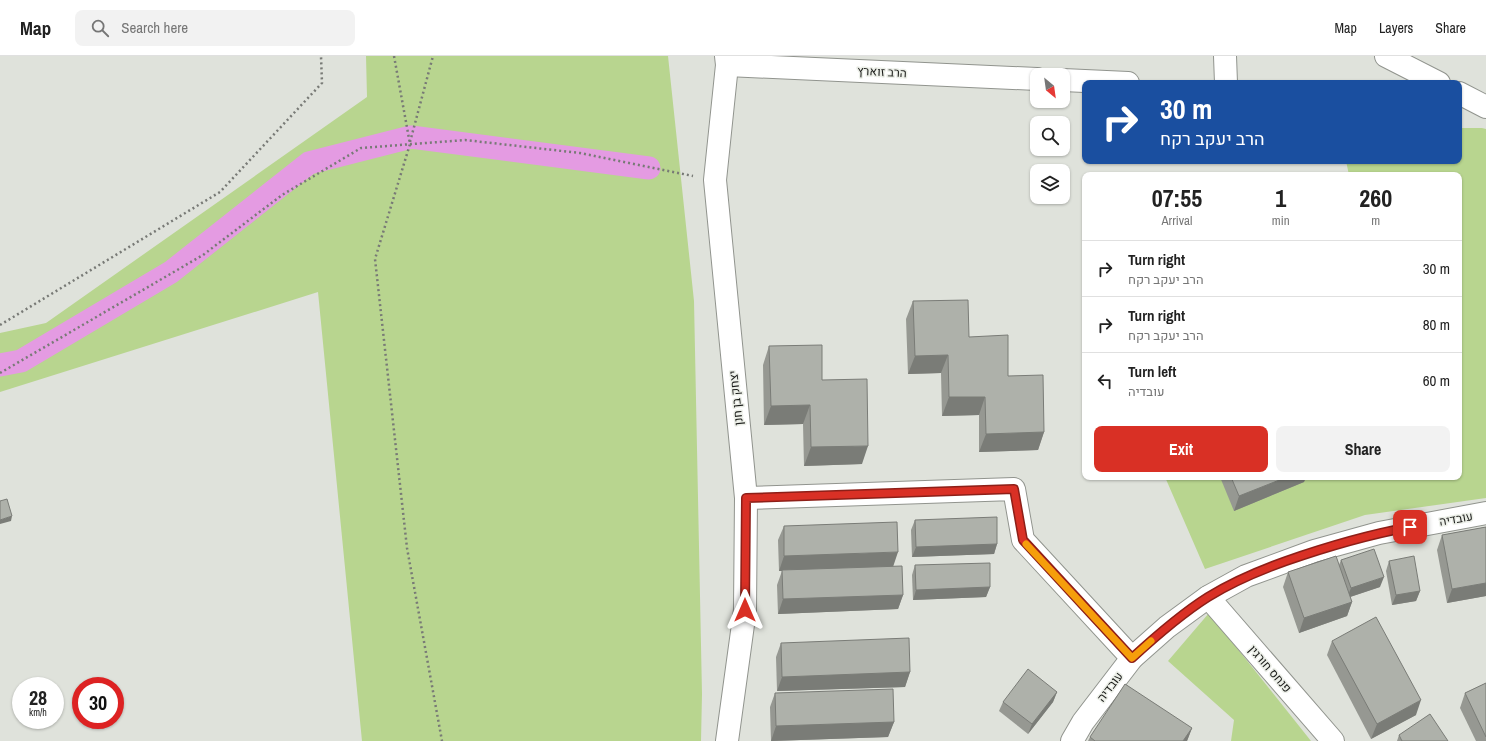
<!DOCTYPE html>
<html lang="en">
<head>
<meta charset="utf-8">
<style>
	:root { --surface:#fff; --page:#f2f2f2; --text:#222; --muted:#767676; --line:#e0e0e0; --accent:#d93025 }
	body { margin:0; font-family:"Archivo Narrow",Heebo,sans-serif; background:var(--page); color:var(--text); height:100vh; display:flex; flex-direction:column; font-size:15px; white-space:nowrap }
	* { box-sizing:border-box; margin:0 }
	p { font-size:13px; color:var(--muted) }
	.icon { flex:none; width:22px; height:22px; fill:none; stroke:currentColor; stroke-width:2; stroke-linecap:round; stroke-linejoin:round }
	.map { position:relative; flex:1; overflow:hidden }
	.drawer { position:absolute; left:1082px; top:116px; width:380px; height:308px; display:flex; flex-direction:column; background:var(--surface); border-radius:8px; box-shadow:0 1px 3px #0004 }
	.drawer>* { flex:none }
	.hud { position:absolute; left:1082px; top:24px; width:380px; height:84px; border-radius:8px; box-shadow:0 1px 3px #0004; background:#1a4fa0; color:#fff; overflow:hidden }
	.needle { width:26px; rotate:151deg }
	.tools { position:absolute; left:1030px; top:12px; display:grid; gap:8px }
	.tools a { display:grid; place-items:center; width:40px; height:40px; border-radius:8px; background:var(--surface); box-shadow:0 1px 3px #0004; font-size:20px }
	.speed { position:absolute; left:12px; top:621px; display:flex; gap:8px; font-size:20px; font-weight:700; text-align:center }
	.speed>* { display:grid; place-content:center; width:52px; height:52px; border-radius:50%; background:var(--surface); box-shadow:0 1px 3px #0004; line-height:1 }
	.speed small { font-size:10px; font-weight:400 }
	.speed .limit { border:6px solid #d22; background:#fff; color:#111 }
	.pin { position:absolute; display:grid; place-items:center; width:34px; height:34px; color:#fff; margin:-17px; border-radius:8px; box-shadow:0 2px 6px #0006 }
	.me { position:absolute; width:44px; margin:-22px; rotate:0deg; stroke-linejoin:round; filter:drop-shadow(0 0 3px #0008) }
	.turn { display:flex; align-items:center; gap:14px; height:84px; padding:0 12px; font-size:18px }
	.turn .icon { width:52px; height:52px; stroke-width:2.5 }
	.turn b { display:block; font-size:28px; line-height:34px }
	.eta { display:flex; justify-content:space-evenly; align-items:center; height:68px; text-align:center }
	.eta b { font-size:24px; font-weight:800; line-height:28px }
	.cta { display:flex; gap:8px; margin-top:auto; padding:8px 12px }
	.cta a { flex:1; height:46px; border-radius:8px; background:var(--accent); color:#fff; font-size:16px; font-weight:800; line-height:46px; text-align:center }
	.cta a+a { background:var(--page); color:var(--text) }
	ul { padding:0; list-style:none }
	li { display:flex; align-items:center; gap:12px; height:56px; padding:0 12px; border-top:1px solid var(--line) }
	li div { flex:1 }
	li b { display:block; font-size:15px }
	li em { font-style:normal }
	header { display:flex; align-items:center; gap:24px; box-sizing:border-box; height:56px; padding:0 20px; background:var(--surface); border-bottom:1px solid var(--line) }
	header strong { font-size:19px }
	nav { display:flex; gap:22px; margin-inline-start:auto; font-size:14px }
	.search { width:280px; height:36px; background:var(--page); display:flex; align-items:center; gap:10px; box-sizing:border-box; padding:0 14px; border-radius:8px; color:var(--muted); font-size:15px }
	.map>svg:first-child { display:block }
	.green { fill:#b8d58f }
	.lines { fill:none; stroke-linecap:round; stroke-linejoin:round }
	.canal { stroke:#e49be2; stroke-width:23 }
	.minor-casing { stroke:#91948e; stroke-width:24 }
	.path { stroke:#787a76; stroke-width:2.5; stroke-dasharray:2 3; stroke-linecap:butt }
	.minor { stroke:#fff; stroke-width:22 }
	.wall { fill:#969892 }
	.shaded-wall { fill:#7a7c77 }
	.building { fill:#aeb1aa; stroke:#7a7c77 }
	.route-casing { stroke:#8d1f18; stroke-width:10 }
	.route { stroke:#d93025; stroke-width:7 }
	.slow { stroke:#f59e0b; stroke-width:7 }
	.labels { text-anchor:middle; stroke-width:3; stroke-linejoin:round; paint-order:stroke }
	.street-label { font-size:12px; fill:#1a1b19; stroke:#ecefe8 }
</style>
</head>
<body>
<header>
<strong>Map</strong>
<div class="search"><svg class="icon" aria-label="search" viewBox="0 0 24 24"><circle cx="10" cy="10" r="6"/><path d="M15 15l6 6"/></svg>Search here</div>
<nav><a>Map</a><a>Layers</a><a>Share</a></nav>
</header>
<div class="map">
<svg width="1486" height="685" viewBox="0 0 1486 685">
	<rect width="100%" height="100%" fill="#dfe2db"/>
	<!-- green -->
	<g class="green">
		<polygon points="366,0 668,0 694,245 702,638 701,685 362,685 318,236 0,336 0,277 46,267 367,41"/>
		<polygon points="1459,72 1482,72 1486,73 1486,442 1365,459 1205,513 1165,421 1459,421 1459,119 1349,119 1346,105 1459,105"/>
		<polygon points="1209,557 1311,685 1231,685 1234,664 1168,605"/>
	</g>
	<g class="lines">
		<!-- canal -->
		<polyline class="canal" points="0,309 21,305 171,216 309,107 411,81 649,112"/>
		<!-- minor casing -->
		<g class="minor-casing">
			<g id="minor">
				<polyline points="726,0 727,9 715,124 746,442 745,554 727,685"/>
				<polyline points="1225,0 1226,27"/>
				<polyline points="1386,0 1439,27"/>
				<polyline points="727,9 1037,23"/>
				<polyline points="1063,24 1128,27"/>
				<polyline points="1459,37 1486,51"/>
				<polyline points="746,442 1014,433 1023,484 1132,602"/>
				<polyline points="1208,541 1333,685"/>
				<polyline points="1072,685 1083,666 1132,602 1167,571 1208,541 1246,520 1314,495 1379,477 1486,457"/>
			</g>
		</g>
		<!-- path -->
		<g class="path">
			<polyline points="394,0 410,88 375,203 407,492 442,685"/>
			<polyline points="410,86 433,0"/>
			<polyline points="0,269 220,136 322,27 321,0"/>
			<polyline points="0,317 203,199 282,139 361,92 465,84 580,97 693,120"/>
		</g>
		<!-- minor -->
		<use href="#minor" class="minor"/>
	</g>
	<!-- wall -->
	<g class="wall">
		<polygon points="913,245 969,281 1008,320 1044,376 1038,394 979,396 979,359 942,360 941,317 908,318 906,263"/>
		<polygon points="769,290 822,324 862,408 804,410 803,368 764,369 763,309"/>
		<polygon points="1220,421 1306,421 1304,426 1234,455"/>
		<polygon points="915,464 997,488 994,498 912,501 911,474"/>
		<polygon points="784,470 893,510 903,539 898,553 778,558 777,529 782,515 779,515 778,484"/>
		<polygon points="1486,471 1486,540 1447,547 1437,494 1442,479"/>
		<polygon points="1341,504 1380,531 1350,541 1352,546 1347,560 1299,577 1283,531 1288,516 1339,509"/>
		<polygon points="1389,505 1420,535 1416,545 1392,549 1386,515"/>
		<polygon points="915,509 990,531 986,541 913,544 912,519"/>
		<polygon points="1332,585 1416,659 1371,683 1327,599"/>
		<polygon points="781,587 910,616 905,631 777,635 776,601"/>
		<polygon points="1486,627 1486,685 1476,685 1460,652 1465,637"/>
		<polygon points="1057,636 1053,646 1028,678 999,655 1003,646"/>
		<polygon points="775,637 894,666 888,681 771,685 770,651"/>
		<polygon points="1192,672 1187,685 1088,685 1090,681"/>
		<polygon points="1399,679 1448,685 1397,685"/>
	</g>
	<!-- shaded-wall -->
	<g class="shaded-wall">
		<polygon points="948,299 941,317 908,318 915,300"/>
		<polygon points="949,341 985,341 979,359 942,360"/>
		<polygon points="810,349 803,368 764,369 771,350"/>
		<polygon points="1044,376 1038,394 979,396 986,378"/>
		<polygon points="868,390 862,408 804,410 811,391"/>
		<polygon points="1287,421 1306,421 1304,426 1234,455 1239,440"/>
		<polygon points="12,460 11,465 0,468 0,464"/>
		<polygon points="997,488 994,498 912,501 916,491"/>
		<polygon points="898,496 893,511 779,515 784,500"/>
		<polygon points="1384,521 1380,531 1347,542 1351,532"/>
		<polygon points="1486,527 1486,540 1447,547 1452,533"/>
		<polygon points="990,531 986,541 913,544 916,534"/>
		<polygon points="1420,535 1416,545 1392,549 1396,539"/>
		<polygon points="903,539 898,553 778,558 783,543"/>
		<polygon points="1352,546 1347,560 1299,577 1304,562"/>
		<polygon points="910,616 905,631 777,635 782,621"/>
		<polygon points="1057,636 1053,646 1028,678 1032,668"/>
		<polygon points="1421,644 1416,659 1371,683 1377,668"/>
		<polygon points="894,666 888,681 771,685 776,670"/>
		<polygon points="1192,672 1187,685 1183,685"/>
	</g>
	<!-- building -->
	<g class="building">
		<polygon points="968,244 969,281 1008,279 1008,320 1043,319 1044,376 986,378 985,341 949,341 948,299 915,300 913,245"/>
		<polygon points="822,289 822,324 867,323 868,390 811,391 810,349 771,350 769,290"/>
		<polygon points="1231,421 1287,421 1239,440"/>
		<polygon points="7,443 12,460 0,464 0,445"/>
		<polygon points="997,461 997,488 916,491 915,464"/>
		<polygon points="897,466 898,496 784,500 784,470"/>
		<polygon points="1486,471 1486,527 1452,533 1442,479"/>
		<polygon points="1374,493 1384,521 1351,532 1341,504"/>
		<polygon points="1336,500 1352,546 1304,562 1288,516"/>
		<polygon points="1414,500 1420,535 1396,539 1389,505"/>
		<polygon points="990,507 990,531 916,534 915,509"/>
		<polygon points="902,510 903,539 783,543 782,514"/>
		<polygon points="1376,561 1421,644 1377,668 1332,585"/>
		<polygon points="909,582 910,616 782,621 781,587"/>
		<polygon points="1028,613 1057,636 1032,668 1003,646"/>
		<polygon points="1486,627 1486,681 1465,637"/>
		<polygon points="1125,628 1192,672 1183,685 1095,685 1090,681"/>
		<polygon points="893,633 894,666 776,670 775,637"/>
		<polygon points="1430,658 1448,685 1402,685 1399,679"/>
	</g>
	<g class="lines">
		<!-- route casing -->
		<g class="route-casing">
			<path id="route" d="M745,554L746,442L1014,433L1023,484L1132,602C1156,580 1181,558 1208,541C1234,525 1258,515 1286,505C1326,491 1367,479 1410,471"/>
		</g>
		<!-- route -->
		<use href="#route" class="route"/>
		<!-- slow -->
		<polyline class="slow" points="1026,488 1132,602 1151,585"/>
	</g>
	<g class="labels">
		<!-- street labels -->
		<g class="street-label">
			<text transform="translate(882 16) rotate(3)" y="4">הרב זוארץ</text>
			<text transform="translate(736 342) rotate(-96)" y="4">יצחק בן חנן</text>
			<text transform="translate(1456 463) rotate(-10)" y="4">עובדיה</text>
			<text transform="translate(1270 613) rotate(49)" y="4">פנחס חורגין</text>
			<text transform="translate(1110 631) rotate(-53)" y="4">עובדיה</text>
		</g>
	</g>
</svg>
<div class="tools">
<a><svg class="needle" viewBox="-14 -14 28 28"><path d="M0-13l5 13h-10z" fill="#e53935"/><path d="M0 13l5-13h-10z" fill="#767676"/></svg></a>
<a><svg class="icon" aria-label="search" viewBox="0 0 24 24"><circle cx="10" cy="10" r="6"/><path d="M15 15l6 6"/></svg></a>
<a><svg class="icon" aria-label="layers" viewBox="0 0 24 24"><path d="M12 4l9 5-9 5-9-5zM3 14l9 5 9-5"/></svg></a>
</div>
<div class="speed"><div>28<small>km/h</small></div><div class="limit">30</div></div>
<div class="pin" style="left:1410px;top:471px;background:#d93025"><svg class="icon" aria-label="arrive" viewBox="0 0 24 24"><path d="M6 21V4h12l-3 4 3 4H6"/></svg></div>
<svg class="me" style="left:745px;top:554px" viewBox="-20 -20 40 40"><path d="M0-17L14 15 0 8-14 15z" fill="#d93025" stroke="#fff" stroke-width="4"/></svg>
<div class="hud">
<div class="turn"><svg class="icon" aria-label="right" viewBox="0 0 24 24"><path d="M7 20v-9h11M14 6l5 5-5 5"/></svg><div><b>30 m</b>הרב יעקב רקח</div></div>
</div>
<section class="drawer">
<div class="eta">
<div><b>07:55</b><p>Arrival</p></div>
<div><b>1</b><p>min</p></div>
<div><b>260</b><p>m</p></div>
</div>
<ul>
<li><svg class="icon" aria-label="right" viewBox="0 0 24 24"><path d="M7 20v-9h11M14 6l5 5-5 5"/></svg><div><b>Turn right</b><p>הרב יעקב רקח</p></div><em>30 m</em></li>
<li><svg class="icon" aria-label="right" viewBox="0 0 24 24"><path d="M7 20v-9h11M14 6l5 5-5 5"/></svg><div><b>Turn right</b><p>הרב יעקב רקח</p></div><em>80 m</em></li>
<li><svg class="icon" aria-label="left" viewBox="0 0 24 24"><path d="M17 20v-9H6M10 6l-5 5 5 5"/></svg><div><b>Turn left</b><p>עובדיה</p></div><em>60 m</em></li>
</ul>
<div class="cta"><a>Exit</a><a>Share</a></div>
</section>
</div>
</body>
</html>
